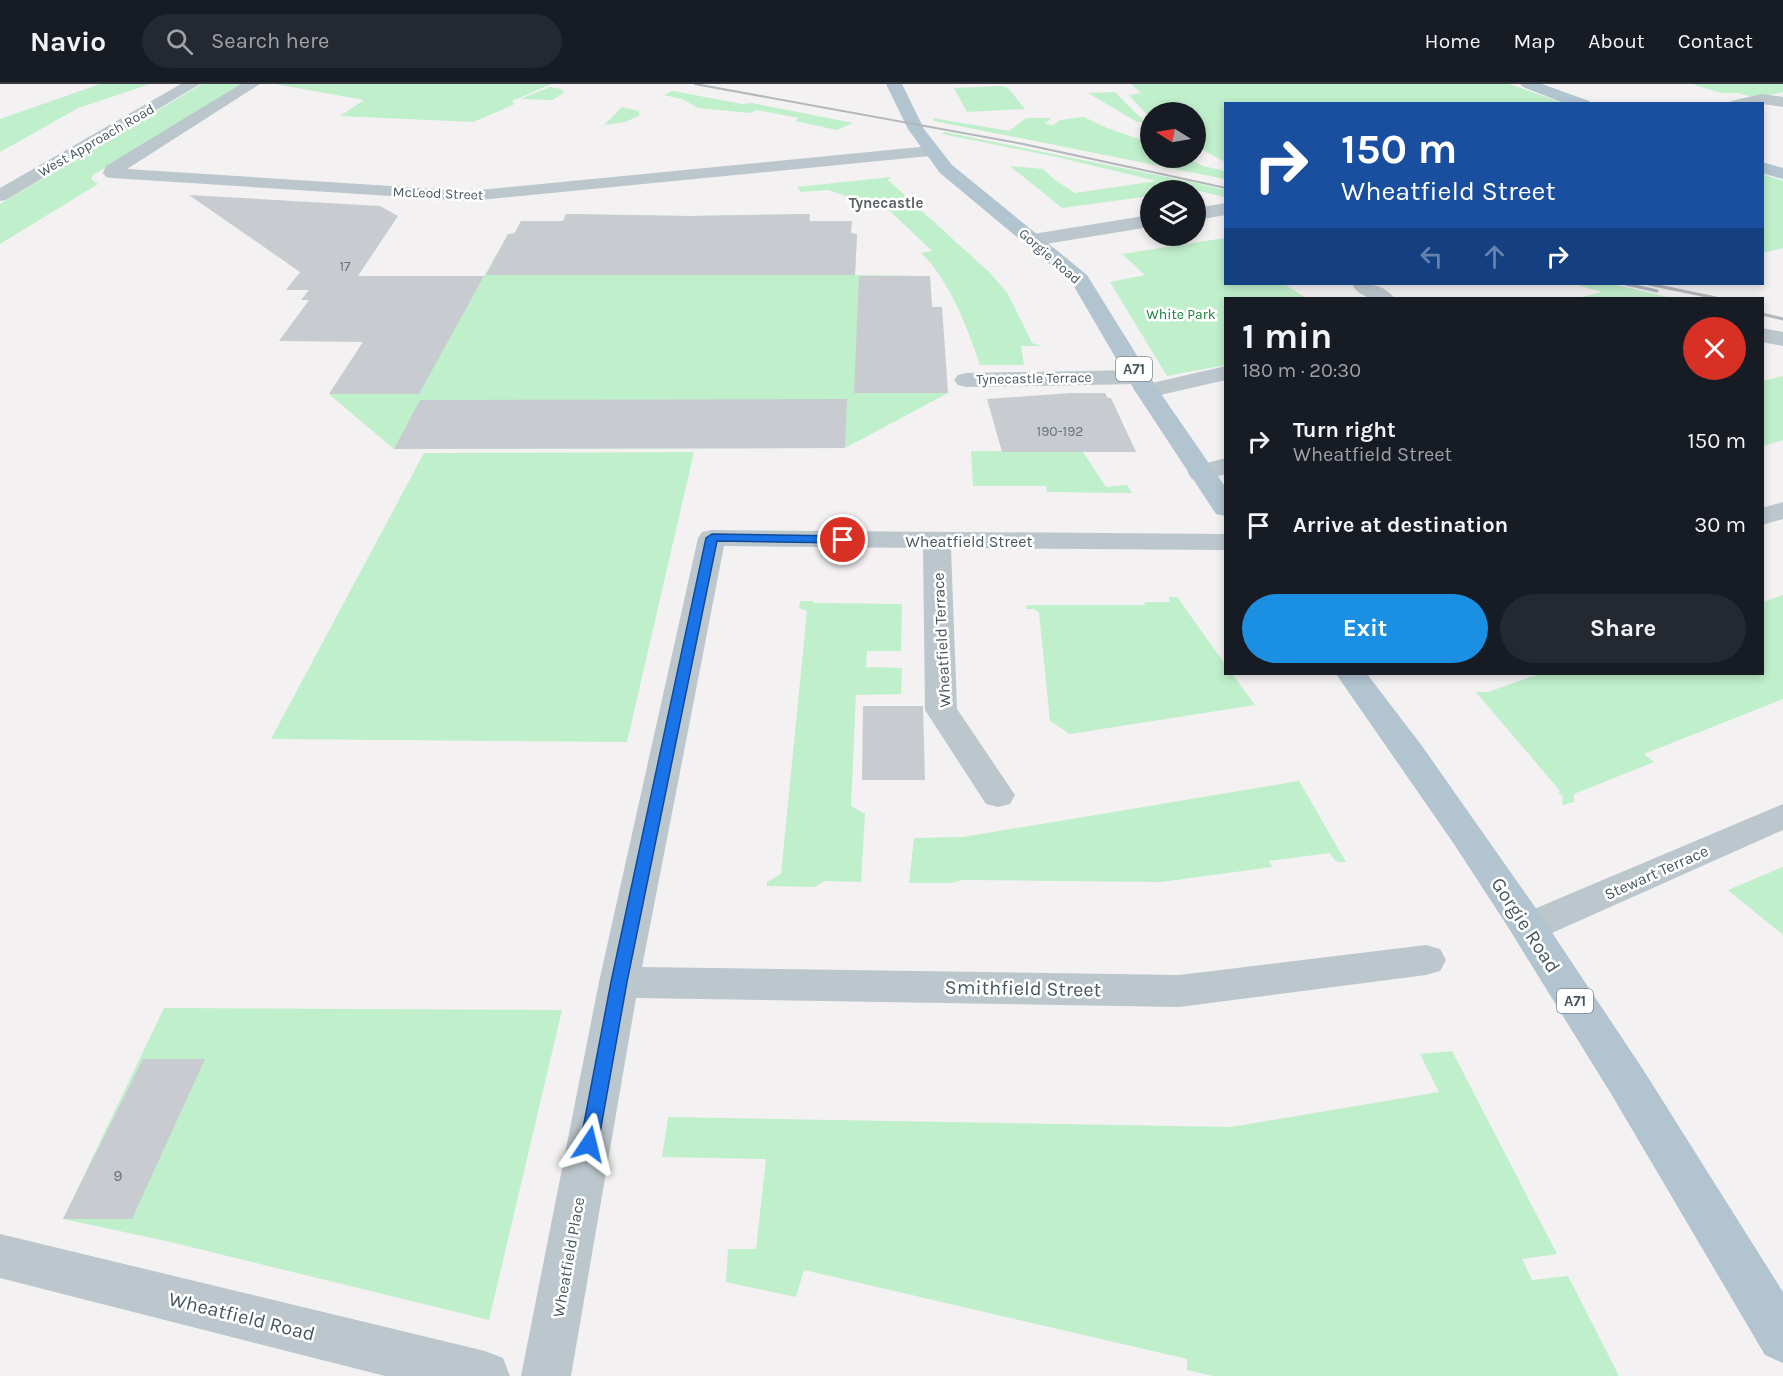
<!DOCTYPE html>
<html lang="en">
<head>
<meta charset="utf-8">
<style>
	:root { --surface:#171b24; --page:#242831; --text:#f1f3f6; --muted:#9ea1a6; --line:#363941; --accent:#1b90e3 }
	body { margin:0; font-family:Karla,sans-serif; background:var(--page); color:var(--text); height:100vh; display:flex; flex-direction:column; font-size:22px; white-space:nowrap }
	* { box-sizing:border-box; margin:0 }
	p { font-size:20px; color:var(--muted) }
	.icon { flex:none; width:33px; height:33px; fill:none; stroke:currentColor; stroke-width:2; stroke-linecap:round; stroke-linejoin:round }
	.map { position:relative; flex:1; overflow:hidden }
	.side { position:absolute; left:1224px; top:213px; width:540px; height:378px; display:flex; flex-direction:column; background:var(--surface); border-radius:0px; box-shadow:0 3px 9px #0003 }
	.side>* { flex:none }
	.hud { position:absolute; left:1224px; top:18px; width:540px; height:183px; border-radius:0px; box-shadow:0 3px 9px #0003; background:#1a4fa0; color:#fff; overflow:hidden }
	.needle { width:39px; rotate:281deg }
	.buttons { position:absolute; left:1140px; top:18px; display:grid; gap:12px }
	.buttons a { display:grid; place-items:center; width:66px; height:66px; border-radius:50%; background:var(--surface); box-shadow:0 3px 9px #0003; font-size:30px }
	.pin { position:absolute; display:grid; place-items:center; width:51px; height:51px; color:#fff; margin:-26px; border:3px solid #fff; border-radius:50%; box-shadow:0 2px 6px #0007 }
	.me { position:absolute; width:66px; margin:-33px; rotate:10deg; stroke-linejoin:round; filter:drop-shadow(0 0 4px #0008) }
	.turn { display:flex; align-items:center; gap:21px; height:126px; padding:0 18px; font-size:27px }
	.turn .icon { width:78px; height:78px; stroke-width:2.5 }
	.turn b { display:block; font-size:42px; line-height:51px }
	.lanes { display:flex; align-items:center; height:57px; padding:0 18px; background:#0003; justify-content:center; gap:30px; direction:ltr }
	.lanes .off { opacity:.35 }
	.round { display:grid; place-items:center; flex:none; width:63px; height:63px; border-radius:32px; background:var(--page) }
	.headline { display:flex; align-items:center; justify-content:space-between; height:102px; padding:0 18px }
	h1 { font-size:36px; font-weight:700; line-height:45px }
	.action { display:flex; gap:12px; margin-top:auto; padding:12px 18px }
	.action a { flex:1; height:69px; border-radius:36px; background:var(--accent); color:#fff; font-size:24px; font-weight:700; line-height:69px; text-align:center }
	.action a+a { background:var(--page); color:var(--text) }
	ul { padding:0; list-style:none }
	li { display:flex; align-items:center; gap:18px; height:84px; padding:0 18px }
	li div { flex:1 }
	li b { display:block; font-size:22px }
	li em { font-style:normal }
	header { display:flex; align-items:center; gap:36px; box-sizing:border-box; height:84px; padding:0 30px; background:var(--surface); border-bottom:2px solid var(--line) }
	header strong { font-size:28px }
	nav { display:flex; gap:33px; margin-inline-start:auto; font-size:21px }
	.search { width:420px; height:54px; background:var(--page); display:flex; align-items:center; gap:15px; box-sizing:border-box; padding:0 21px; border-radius:33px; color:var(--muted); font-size:22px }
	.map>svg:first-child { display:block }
	.green { fill:#c0efcb }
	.building { fill:#c8ccd0 }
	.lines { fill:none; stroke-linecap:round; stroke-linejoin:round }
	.minor { fill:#bcc7cd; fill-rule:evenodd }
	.major { fill:#b1c4cf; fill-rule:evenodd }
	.rail-far1 { stroke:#b3b7bb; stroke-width:2 }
	.rail { stroke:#b3b7bb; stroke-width:3 }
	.route { fill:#1a73e8; stroke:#114b97; stroke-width:1.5 }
	.labels { text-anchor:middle; stroke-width:5; stroke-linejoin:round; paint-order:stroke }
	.far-street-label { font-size:14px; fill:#48575e; stroke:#fff }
	.number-label { font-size:14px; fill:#68747a }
	.far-park-label { font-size:14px; fill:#18803d; stroke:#fff }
	.far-neighbourhood-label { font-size:15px; font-weight:bold; fill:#5d6265; stroke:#fff }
	.shield { fill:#fff; stroke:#7f898e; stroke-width:1.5 }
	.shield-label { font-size:15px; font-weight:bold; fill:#48575e }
	.street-label { font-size:16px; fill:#48575e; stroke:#fff }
	.near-number-label { font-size:16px; fill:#68747a }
	.near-street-label { font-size:20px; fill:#48575e; stroke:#fff }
</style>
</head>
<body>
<header>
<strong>Navio</strong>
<div class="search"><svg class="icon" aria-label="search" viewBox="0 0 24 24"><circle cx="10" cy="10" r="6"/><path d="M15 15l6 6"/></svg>Search here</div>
<nav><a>Home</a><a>Map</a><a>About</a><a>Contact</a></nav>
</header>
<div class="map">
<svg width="1783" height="1292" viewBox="0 0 1783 1292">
	<rect width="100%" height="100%" fill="#f3f1f1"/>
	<!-- green -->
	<g class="green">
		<polygon points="100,0 150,0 78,24 0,68 0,35"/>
		<polygon points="202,0 242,0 93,91 91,95 98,100 0,160 0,120"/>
		<polygon points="275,0 551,0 512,17 514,19 513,21 473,38 340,32 364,16"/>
		<polygon points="1117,0 1509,0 1564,19 1226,20 1225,78 1203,66 1196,58 1196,28 1150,28 1150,34 1129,11 1141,9 1131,0"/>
		<polygon points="1692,0 1783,0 1783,8 1756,14 1738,9 1721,9"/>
		<polygon points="1001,2 1008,4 1025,25 967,28 954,4"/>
		<polygon points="550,3 561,5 564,9 552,16 520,15"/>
		<polygon points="673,7 742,20 752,19 853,39 837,46 795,37 799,34 756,26 751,29 698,24 682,15 664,11"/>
		<polygon points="1115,8 1145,38 1137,38 1088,9"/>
		<polygon points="622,23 639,27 639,32 625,38 604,41"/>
		<polygon points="1084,33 1107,44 1150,59 1150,74 1187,74 1203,82 1225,87 1225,95 934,37 933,34 1009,47 1026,34 1051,34 1045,40 1053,41 1060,36"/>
		<polygon points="945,48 1196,99 1225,106 1225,113 1182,103 1175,106 1150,106 1150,112 1062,124 1010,82 1043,85 1055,96 1075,109 1157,97 1057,73 942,50"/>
		<polygon points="1762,90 1783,97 1783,164 1763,169"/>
		<path d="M891,93L888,96L990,189L1008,210L1032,259L1042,262H1021L1024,281H980C968,245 949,195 921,169L932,167L890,127L828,106L801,108L797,103Z"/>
		<polygon points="566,130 689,132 810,130 810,137 857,150 855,191 930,192 932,223 948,309 845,364 394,365 329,310 406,192 484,192 508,150 563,137"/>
		<polygon points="1225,154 1226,200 1284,200 1306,214 1226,214 1225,281 1167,292 1110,198 1145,191 1122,170"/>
		<polygon points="1574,200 1612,200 1672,214 1577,214 1602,208"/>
		<polygon points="1783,292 1783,356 1763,362 1763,297"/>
		<polygon points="971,367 1083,368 1106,403 1127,401 1132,409 1047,408 1046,402 973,402"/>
		<polygon points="694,368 627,658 271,655 424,369"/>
		<polygon points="1783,511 1783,615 1644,670 1654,678 1574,710 1574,718 1562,721 1563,713 1558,708 1560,707 1476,608 1488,608 1539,590 1762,590 1763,518"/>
		<polygon points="1169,513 1177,513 1225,580 1226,590 1232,590 1255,621 1070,650 1050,637 1039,529 1034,525 1026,525 1027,521 1145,521 1144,518 1170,518"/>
		<polygon points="800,517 813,517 814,519 902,520 901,567 867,567 866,583 902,584 901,610 856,611 851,722 865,730 861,798 824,797 815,803 767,802 767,798 781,790 807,527 799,524"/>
		<path d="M1299,697L1346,778C1336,779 1335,777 1330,769L1269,777L1272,783L1161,798L962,796L951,799H909L914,754L963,753Z"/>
		<polygon points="1783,783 1783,851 1728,806"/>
		<polygon points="164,924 562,926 489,1236 166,1157 63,1135"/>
		<polygon points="1452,967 1557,1170 1522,1175 1532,1196 1568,1192 1619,1292 1213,1292 1187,1286 1187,1275 804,1186 796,1213 726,1198 728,1165 756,1165 766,1075 662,1073 668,1033 1231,1043 1439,1008 1420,970"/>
	</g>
	<!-- building -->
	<g class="building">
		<polygon points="189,111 380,122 398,132 358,192 484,192 419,310 329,310 363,258 279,257 309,216 301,216 309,206 286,206 300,188"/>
		<polygon points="566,130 689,132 810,130 809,137 852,137 851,150 857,150 855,191 486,191 508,150 514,150 521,137 563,137"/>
		<polygon points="859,192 930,192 932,223 942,223 948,309 854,309"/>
		<polygon points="1071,309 1105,309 1108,314 1111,314 1136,368 1002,368 987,315"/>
		<polygon points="847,315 845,364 394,365 420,316"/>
		<polygon points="863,622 923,622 925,696 862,696"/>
		<polygon points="143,975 205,975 132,1135 63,1135"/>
	</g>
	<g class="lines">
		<!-- minor -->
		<g class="minor">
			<polygon points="181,0 200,0 6,116 0,117 0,104"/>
			<polygon points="241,0 260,0 127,85 469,107 930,62 936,63 939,67 936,71 930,72 469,117 112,94 106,93 103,89 106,82"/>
			<polygon points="1762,10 1783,13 1783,23 1762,20 1729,20 1731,17"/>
			<polygon points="1226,119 1226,131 1196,136 1196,124"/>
			<polygon points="1150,131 1150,143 1033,162 1026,160 1023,156 1026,152 1033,150"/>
			<path d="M1354,200C1369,200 1384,200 1394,214C1379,216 1362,216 1353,202Z"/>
			<polygon points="1762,244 1783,248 1783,262 1762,258"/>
			<polygon points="1226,282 1226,296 1147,314 1139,312 1135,307 1139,302"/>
			<polygon points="1138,286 1146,288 1150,293 1146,298 1138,300 966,303 958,301 954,296 958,291 966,289"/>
			<polygon points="1226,374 1226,390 1201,397 1192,395 1188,389 1192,383"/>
			<polygon points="1783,418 1783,435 1762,441 1762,424"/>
			<polygon points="712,446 1226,450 1226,466 951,464 957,625 1015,711 1010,720 998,723 986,720 925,626 923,464 724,462 642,883 1179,891 1426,861 1440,865 1446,876 1440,887 1426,891 1179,923 636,914 571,1292 521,1292 599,898 698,454 702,448"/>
			<polygon points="1783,720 1783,746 1543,853 1529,858 1515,853 1510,843 1515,833"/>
			<polygon points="0,1150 485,1267 503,1274 510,1292 385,1292 0,1194"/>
		</g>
		<!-- major -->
		<g class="major">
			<polygon points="886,0 902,0 924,45 952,81 1087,191 1159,307 1226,404 1226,432 1216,430 1135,307 1072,199 940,89 908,45"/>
			<polygon points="1520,0 1542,0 1589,17 1591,20 1567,20 1523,3"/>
			<polygon points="1762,78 1783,84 1783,95 1762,89"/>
			<polygon points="1336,590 1367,590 1422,662 1535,823 1644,987 1783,1208 1783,1279 1765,1271 1613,1013 1508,843 1454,760"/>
		</g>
		<!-- rail-far1 -->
		<polyline class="rail-far1" points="695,0 1023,60 1226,104"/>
		<!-- rail -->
		<g class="rail">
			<polyline points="1626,200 1657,207"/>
			<polyline points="1649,200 1716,214"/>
			<polyline points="1762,230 1783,235"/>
		</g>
	</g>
	<!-- route -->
	<polygon class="route" points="712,450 843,452 849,456 843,459 717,457 627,898 598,1060 596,1066 589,1068 583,1066 580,1060 611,898 706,454"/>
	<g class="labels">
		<!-- far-street labels -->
		<g class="far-street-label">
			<text transform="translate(96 56) rotate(-30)" y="5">West Approach Road</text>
			<text transform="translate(438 109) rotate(2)" y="5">McLeod Street</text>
			<text transform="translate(1050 172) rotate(41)" y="5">Gorgie Road</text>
			<text transform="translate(1034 294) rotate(-1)" y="5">Tynecastle Terrace</text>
		</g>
		<!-- number labels -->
		<g class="number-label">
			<text x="345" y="187">17</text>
			<text x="1060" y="352">190-192</text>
		</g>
		<!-- far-park labels -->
		<g class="far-park-label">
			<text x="1181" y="235">White Park</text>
		</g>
		<!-- far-neighbourhood labels -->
		<g class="far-neighbourhood-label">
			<text x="886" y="124">Tynecastle</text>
		</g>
		<!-- shield labels -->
		<g class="shield">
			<rect x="1116" y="273" width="36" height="24" rx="4.5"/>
			<rect x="1557" y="905" width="36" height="24" rx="4.5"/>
		</g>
		<g class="shield-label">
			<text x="1134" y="290">A71</text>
			<text x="1575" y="922">A71</text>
		</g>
		<!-- street labels -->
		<g class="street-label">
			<text x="969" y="463">Wheatfield Street</text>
			<text transform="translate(941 556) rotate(-93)" y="6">Wheatfield Terrace</text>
			<text transform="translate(1656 788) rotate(-24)" y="6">Stewart Terrace</text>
			<text transform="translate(568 1173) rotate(-80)" y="6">Wheatfield Place</text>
		</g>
		<!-- near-number labels -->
		<g class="near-number-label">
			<text x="118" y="1097">9</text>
		</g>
		<!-- near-street labels -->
		<g class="near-street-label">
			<text transform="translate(1526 841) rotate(57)" y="7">Gorgie Road</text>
			<text transform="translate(1023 904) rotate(1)" y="7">Smithfield Street</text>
			<text transform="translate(242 1232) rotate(14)" y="7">Wheatfield Road</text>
		</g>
	</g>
</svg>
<div class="buttons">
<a><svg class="needle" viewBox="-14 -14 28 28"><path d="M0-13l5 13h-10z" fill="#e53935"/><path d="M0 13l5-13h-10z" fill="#9ea1a6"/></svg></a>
<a><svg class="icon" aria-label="layers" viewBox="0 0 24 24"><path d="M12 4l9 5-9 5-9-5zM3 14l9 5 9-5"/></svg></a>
</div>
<div class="pin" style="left:843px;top:456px;background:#d93025"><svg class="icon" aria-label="arrive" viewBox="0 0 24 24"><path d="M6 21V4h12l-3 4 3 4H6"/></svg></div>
<svg class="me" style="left:589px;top:1060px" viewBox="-20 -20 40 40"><path d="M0-17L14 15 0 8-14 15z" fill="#1a73e8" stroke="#fff" stroke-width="4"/></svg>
<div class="hud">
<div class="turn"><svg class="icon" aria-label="right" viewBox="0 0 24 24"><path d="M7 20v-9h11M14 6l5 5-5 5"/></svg><div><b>150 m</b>Wheatfield Street</div></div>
<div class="lanes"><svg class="icon off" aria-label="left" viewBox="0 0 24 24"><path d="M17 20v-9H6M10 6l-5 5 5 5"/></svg><svg class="icon off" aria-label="ahead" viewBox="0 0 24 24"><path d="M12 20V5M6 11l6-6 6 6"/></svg><svg class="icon" aria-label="right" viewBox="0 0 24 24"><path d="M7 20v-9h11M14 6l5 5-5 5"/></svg></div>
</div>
<section class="side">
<div class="headline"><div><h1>1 min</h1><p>180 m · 20:30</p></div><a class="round" style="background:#d93025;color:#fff"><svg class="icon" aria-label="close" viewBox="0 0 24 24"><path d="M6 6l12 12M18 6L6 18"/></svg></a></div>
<ul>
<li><svg class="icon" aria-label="right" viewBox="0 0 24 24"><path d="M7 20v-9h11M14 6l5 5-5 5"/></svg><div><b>Turn right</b><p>Wheatfield Street</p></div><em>150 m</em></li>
<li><svg class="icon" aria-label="arrive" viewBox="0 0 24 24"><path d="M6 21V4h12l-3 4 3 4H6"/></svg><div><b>Arrive at destination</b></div><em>30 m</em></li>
</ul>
<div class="action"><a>Exit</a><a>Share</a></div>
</section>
</div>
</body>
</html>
